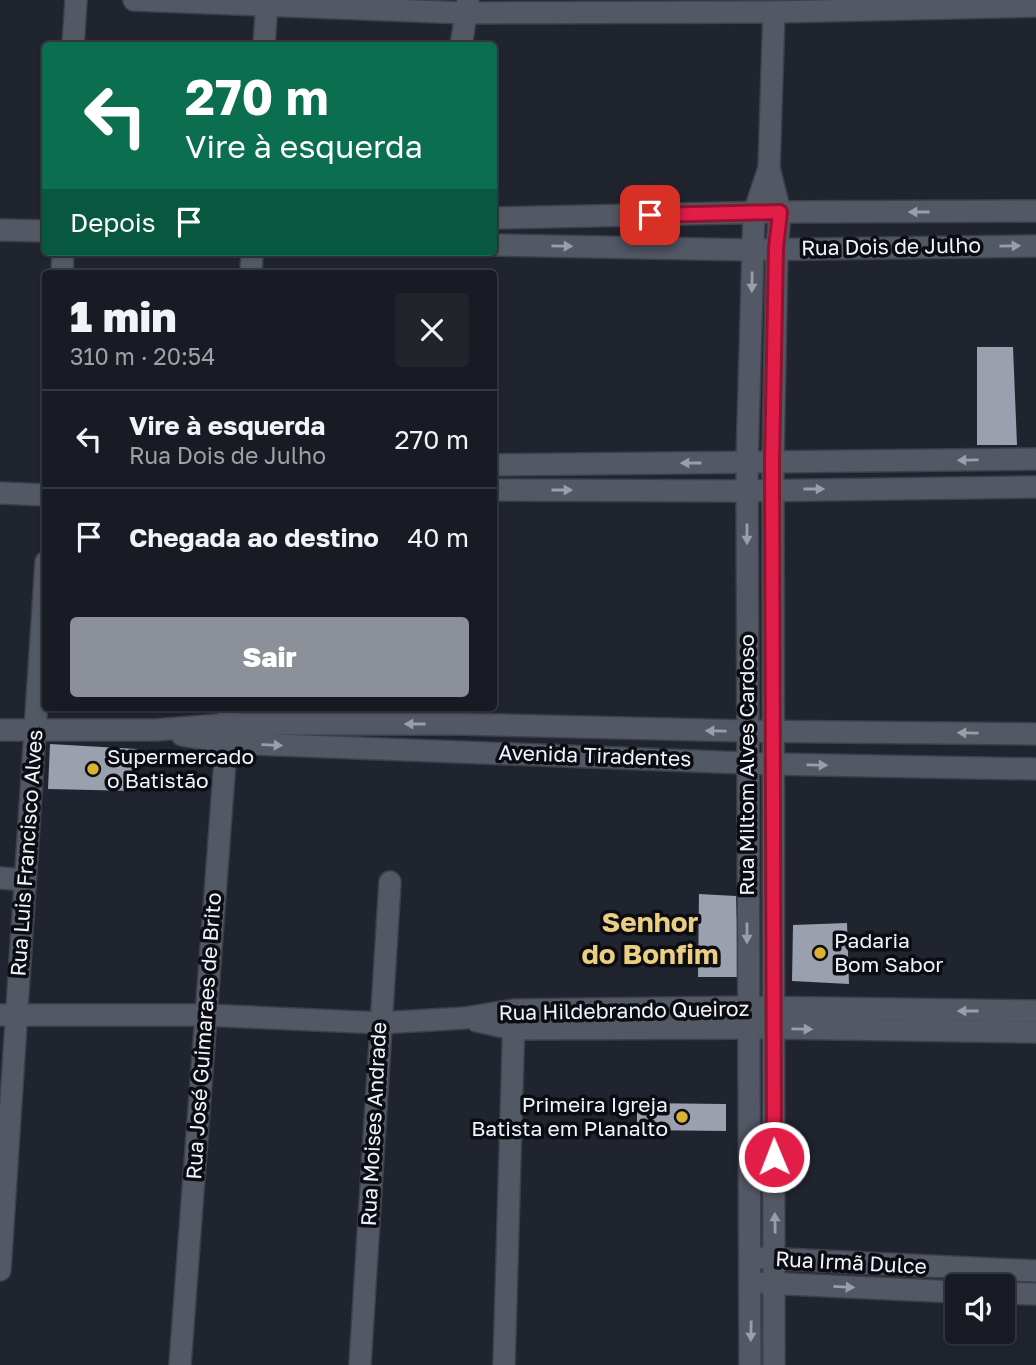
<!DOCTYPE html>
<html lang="pt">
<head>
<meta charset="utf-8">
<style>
	:root { --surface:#181b23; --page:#21242b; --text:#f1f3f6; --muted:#9fa1a6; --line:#363941; --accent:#8c9099 }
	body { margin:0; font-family:"Golos Text",sans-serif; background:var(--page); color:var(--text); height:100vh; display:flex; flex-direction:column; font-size:26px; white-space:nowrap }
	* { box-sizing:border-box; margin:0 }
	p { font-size:23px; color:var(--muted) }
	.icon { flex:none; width:38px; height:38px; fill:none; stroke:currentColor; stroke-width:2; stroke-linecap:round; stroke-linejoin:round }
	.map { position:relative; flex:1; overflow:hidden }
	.details { position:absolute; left:42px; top:270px; width:455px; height:441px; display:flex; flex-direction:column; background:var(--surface); border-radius:7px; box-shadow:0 2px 5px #0004,0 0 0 2px var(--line) }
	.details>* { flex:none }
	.hud { position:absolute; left:42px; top:42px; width:455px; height:214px; border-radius:7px; box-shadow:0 2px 5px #0004,0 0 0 2px var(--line); background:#0b6e4f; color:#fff; overflow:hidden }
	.buttons { position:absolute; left:945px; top:1274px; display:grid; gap:14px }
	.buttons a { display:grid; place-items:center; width:70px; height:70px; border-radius:7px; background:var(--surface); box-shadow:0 2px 5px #0004,0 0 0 2px var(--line); font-size:35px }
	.pin { position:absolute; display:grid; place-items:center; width:60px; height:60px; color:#fff; margin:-30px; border-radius:14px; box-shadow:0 4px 10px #0006 }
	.me { position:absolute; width:77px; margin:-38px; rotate:359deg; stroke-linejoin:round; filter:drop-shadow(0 0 5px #0008) }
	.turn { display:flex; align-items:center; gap:24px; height:147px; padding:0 28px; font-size:32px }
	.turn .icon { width:91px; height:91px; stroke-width:2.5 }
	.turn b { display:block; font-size:49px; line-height:60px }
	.then { display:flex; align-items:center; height:66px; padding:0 28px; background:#0003; gap:14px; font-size:26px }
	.round { display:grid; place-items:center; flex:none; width:74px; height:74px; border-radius:7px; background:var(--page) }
	.overview { display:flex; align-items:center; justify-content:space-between; height:119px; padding:0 28px }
	h1 { font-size:42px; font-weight:800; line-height:52px }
	.action { display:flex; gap:14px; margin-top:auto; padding:14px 28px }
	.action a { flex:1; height:80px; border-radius:7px; background:var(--accent); color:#fff; font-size:28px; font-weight:800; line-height:80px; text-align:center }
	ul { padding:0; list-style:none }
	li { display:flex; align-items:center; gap:21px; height:98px; padding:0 28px; border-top:2px solid var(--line) }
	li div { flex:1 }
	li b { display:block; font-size:26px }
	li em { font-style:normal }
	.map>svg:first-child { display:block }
	.building { fill:#9ba0af }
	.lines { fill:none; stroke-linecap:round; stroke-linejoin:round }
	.minor-casing { stroke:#3d404a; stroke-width:24 }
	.minor { stroke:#535865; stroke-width:21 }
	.oneway { fill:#9b9ea9 }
	.route-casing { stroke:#92132f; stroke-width:18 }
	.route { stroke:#e11d48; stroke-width:12 }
	.poi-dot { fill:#dab333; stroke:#0b0d12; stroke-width:2.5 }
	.labels { text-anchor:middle; stroke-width:7; stroke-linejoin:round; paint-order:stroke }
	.street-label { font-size:21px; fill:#f2f4fd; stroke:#0b0d12 }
	.poi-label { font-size:21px; fill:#f2f4fd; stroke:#0b0d12; text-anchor:start }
	.district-label { font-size:28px; font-weight:bold; fill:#eacf83; stroke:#0b0d12 }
</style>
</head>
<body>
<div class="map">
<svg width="1036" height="1365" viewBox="0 0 1036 1365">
	<rect width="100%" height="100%" fill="#20242f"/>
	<!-- building -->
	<g class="building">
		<polygon points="977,347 1013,347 1017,445 977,445"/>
		<polygon points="50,744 137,749 137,791 48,789"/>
		<polygon points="699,894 736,896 739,977 698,977"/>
		<polygon points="847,923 849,984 792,981 793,925"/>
		<polygon points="637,1103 726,1104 726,1131 637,1130"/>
	</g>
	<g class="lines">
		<!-- minor casing -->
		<g class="minor-casing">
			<g id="minor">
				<polyline points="134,0 466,13 774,12 1036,6"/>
				<polyline points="73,46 76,0"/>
				<polyline points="264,46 267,0"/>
				<polyline points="461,46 468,0"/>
				<polyline points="769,168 780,212 777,248 773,462 774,1365"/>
				<polyline points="494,218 780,212 1036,211"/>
				<polyline points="0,230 46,231"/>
				<polyline points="494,245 753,250 1036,246"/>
				<polyline points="62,273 63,252"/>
				<polyline points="251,273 252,252"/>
				<polyline points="494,465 1036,459"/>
				<polyline points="494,490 748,491 1036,487"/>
				<polyline points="0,493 46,495"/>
				<polyline points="0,730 156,730 228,724 461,724 747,731 1036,734"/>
				<polyline points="182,735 226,743 771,764 1036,769"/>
				<polyline points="0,878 25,880"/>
				<polyline points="0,1015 204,1015 380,1023 465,1018 514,1010 748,1007 1036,1011"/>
				<polyline points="477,1021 513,1029 772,1028 1036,1032"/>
				<polyline points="762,1258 1036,1271"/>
				<polyline points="0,1270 46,562"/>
				<polyline points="764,1283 957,1292"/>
				<polyline points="1003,1293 1036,1294"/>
				<polyline points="180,1365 229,707"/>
				<polyline points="360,1365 390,882"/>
				<polyline points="504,1365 514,1016"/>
				<polyline points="750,1365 747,463 754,213 769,168 774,12"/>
			</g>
		</g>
		<!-- minor -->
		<use href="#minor" class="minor"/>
	</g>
	<!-- one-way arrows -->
	<defs><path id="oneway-solid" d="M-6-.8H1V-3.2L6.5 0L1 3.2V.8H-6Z" transform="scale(1.75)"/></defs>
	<g class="oneway">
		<use href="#oneway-solid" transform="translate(919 212) rotate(180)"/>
		<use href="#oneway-solid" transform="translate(562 246) rotate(1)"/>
		<use href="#oneway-solid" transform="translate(1010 246) rotate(-1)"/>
		<use href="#oneway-solid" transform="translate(752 282) rotate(91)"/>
		<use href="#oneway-solid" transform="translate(968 460) rotate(179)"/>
		<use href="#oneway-solid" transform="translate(691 463) rotate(180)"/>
		<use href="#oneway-solid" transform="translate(814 489)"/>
		<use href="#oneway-solid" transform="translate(562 490)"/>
		<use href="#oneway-solid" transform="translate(747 534) rotate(90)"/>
		<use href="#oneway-solid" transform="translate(415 724) rotate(-180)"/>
		<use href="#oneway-solid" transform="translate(716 731) rotate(-179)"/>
		<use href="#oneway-solid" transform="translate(968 733) rotate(-179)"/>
		<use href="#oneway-solid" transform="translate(272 745) rotate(2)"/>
		<use href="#oneway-solid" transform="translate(817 765) rotate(1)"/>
		<use href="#oneway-solid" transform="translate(747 933) rotate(90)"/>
		<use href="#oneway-solid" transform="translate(968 1011) rotate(-180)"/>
		<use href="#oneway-solid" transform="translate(802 1029) rotate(1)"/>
		<use href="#oneway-solid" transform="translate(775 1223) rotate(-91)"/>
		<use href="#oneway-solid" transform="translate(844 1287) rotate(3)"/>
		<use href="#oneway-solid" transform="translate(751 1331) rotate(91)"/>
	</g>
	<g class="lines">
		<!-- route casing -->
		<g class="route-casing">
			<polyline id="route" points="650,215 780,212 776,248 772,462 774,1157"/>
		</g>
		<!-- route -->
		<use href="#route" class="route"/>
	</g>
	<!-- markers -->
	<g class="poi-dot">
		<circle cx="93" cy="769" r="7"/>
		<circle cx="820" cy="953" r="7"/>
		<circle cx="682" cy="1117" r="7"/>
	</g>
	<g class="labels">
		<!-- street labels -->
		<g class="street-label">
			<text transform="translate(891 247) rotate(-1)" y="7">Rua Dois de Julho</text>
			<text transform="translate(595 756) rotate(2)" y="7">Avenida Tiradentes</text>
			<text transform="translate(747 765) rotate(-90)" y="7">Rua Miltom Alves Cardoso</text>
			<text transform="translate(27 853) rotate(-86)" y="7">Rua Luis Francisco Alves</text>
			<text transform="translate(624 1011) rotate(-1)" y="7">Rua Hildebrando Queiroz</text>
			<text transform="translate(204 1036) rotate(-86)" y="7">Rua José Guimaraes de Brito</text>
			<text transform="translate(374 1124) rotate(-87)" y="7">Rua Moises Andrade</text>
			<text transform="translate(851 1263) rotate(3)" y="7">Rua Irmã Dulce</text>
		</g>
		<!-- poi labels -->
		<g class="poi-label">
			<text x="107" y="764">Supermercado<tspan x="107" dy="24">o Batistão</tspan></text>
			<text x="834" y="948">Padaria<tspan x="834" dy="24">Bom Sabor</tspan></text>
			<text x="668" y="1112" text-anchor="end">Primeira Igreja<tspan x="668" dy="24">Batista em Planalto</tspan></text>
		</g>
		<!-- district labels -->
		<g class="district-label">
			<text x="650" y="932">Senhor<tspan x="650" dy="32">do Bonfim</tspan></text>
		</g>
	</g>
</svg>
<div class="buttons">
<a><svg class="icon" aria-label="sound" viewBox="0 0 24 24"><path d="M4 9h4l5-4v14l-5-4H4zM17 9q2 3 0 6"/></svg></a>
</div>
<div class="pin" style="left:650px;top:215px;background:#d93025"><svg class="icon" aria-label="arrive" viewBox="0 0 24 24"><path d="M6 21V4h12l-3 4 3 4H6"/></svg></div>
<svg class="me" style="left:774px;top:1157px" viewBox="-20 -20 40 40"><circle r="17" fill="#e11d48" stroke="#fff" stroke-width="3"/><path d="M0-11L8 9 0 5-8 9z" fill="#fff"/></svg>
<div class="hud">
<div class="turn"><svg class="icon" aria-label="left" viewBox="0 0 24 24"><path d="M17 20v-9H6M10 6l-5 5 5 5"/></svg><div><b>270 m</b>Vire à esquerda</div></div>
<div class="then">Depois<svg class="icon" aria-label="arrive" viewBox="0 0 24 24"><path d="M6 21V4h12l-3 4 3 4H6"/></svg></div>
</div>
<section class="details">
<div class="overview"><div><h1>1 min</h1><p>310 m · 20:54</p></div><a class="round"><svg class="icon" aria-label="close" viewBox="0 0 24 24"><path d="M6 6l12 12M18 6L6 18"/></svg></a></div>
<ul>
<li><svg class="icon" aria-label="left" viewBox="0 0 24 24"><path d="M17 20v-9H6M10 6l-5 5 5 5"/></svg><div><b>Vire à esquerda</b><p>Rua Dois de Julho</p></div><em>270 m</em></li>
<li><svg class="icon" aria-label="arrive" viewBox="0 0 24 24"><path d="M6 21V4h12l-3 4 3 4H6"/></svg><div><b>Chegada ao destino</b></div><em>40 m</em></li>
</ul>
<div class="action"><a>Sair</a></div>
</section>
</div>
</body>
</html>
